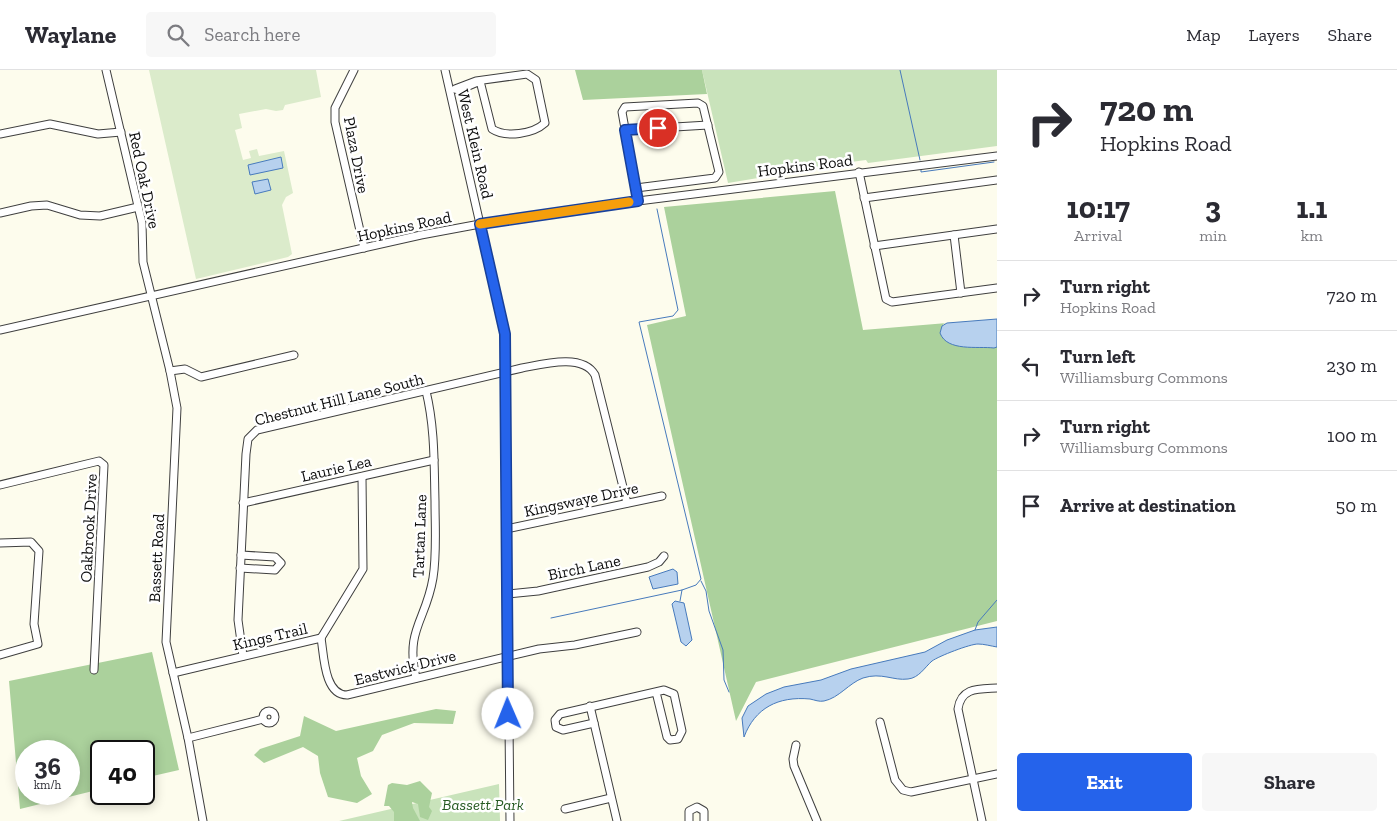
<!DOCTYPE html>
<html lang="en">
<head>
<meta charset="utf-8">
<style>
	:root { --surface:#fff; --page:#f7f7f7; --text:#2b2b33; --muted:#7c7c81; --line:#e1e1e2; --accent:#2563eb }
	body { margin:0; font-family:"Zilla Slab",serif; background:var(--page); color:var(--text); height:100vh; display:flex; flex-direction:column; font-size:19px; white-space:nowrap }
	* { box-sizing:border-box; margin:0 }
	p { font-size:16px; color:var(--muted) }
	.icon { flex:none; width:28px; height:28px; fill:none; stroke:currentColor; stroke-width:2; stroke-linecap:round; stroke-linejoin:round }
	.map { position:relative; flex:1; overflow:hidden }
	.sheet { display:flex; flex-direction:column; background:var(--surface); width:400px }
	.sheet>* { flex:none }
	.banner { background:#fff; color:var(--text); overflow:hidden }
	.speed { position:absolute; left:15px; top:670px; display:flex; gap:10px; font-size:25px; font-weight:700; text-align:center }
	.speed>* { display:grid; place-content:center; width:65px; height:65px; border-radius:50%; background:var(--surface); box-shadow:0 2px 12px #0003; line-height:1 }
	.speed small { font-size:12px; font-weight:400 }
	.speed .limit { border:2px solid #111; border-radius:8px; background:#fff; color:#111 }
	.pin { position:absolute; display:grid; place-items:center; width:42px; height:42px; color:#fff; margin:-21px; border:2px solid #fff; border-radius:50%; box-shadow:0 1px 5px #0007 }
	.me { position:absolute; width:55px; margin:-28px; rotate:359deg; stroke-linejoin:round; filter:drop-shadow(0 0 4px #0008) }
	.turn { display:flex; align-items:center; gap:18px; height:105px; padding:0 20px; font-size:22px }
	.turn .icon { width:65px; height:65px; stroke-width:2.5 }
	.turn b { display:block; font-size:35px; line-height:42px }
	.eta { display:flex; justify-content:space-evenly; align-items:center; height:85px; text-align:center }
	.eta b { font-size:30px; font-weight:800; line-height:35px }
	.cta { display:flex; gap:10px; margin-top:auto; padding:10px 20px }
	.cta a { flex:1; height:58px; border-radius:5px; background:var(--accent); color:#fff; font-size:20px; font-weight:800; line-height:58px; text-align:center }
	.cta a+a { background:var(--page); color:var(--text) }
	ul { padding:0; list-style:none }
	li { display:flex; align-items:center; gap:15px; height:70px; padding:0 20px; border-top:1px solid var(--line) }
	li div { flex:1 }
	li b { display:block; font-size:19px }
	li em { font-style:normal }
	header { display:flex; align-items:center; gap:30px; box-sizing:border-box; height:70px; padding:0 25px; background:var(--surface); border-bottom:1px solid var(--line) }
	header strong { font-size:24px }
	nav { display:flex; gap:28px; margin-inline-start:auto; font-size:18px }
	.search { width:350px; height:45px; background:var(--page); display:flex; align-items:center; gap:12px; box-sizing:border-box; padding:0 18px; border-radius:5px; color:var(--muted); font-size:19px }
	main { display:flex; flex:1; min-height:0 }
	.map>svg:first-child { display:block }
	.green { fill:#c9e3bb }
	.forest { fill:#abd19c; fill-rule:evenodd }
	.pitch { fill:#dbebcb }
	.water { fill:#b7d1ee; stroke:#477abc }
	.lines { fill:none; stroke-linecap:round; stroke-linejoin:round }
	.stream { stroke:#477abc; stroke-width:1 }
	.minor-casing { stroke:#3f3f3f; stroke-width:9 }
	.minor { stroke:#fff; stroke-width:7 }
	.route-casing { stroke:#184099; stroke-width:12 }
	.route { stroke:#2563eb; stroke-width:9 }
	.slow { stroke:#f59e0b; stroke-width:9 }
	.labels { text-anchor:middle; stroke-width:5; stroke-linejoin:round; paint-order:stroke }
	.street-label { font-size:16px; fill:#0c0c0c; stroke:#fff }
	.park-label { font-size:16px; font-style:italic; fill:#275b24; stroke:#fff }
</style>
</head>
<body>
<header>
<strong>Waylane</strong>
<div class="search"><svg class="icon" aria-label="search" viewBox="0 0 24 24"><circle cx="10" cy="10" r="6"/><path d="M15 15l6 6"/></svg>Search here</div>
<nav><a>Map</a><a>Layers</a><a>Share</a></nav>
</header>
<main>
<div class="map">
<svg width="997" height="751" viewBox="0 0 997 751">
	<rect width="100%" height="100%" fill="#fdfced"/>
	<!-- green -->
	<g class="green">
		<polygon points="702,0 997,0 997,76 868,93 866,90 820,96 819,98 728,113"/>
		<polygon points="499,714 500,751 339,751"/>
	</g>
	<!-- forest -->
	<g class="forest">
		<polygon points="575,0 702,0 707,24 583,30"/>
		<polygon points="835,121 863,260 947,253 943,254 949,273 965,277 997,277 997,551 756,612 736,651 647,255 686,246 664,137"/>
		<path d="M152,582L179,700L144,708V681H101V719L20,739L9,611ZM26,681H69V724H26Z"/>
		<polygon points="436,639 456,641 453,654 414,653 382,665 373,681 357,688 361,706 372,724 357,733 328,727 320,703 318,686 303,677 264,693 254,685 260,679 300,666 304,646 336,661"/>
		<polygon points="420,711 432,723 429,737 432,741 428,750 420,747 418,734 412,732 413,738 420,751 394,751 394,742 389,736 384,736 388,715 392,713 407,715"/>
	</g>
	<!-- pitch -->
	<polygon class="pitch" points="149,0 316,0 321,27 285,35 283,40 276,41 266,39 239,44 242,58 235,60 243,90 251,88 249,81 257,79 259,86 284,81 293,123 286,127 282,135 292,184 288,187 196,209"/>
	<!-- water -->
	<g class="water">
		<polygon points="281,87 283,98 250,105 248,95"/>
		<polygon points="268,109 271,120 255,124 252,112"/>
		<path d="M997,249V277L994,278C978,276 947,282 940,263L942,256L947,253Z"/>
		<polygon points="673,499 677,502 678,514 653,519 649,507"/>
		<polygon points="675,531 684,533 692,570 686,576 681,572 672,534"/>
		<path d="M997,557V577C991,576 984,574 978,574C970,574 939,586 932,591C925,597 919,608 908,609C893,611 882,602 863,608C849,613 839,628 824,631C819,632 815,630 810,629C778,626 755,638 744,667L742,648L748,636L766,624L784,617L821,610L851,599L925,582L947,570L975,560Z"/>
	</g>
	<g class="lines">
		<!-- stream -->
		<g class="stream">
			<polyline points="900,0 920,90"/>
			<polyline points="921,100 921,102 994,92"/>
			<polyline points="701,511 706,521 709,541 723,580 724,610 729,622"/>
			<polyline points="680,531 682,520"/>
			<polyline points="551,548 682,520 696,515 701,509 639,252 673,246 678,240 657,139"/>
			<polyline points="975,560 978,552 997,530"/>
		</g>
		<!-- minor casing -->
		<g class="minor-casing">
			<g id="minor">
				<polyline points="106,0 142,153 143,192 170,301 177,338 166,572 188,668 203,751"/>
				<polyline points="354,0 335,38 335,52 364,178"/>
				<polyline points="445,0 505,264 510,751"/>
				<path d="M480,11L492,59C506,68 533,64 545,53L536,10L527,4L476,11L455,19L459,20L480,11"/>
				<polyline points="625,60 708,55"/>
				<polyline points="0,64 50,54 98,64 121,62"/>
				<polyline points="859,102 886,229 892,232 997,218"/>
				<polyline points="636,118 715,108 719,102 703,36 698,33 625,37 622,42 638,131"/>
				<polyline points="864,128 997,110"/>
				<polyline points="0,143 31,136 47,135 80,145 100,146 138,137"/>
				<polyline points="954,165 961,223"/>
				<polyline points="874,176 997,159"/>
				<polyline points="0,260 421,165 480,154 638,131 997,86"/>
				<polyline points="170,301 185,299 201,307 294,285"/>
				<polyline points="0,415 99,391 104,395 94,600"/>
				<polyline points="243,433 434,390"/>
				<polyline points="506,459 662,426"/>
				<polyline points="0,473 31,472 39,481 34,554 38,574 0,585"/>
				<polyline points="240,498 275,500 281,493 275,487 241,485"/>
				<polyline points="507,524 538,521 648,497 659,492 664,486"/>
				<path d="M321,568C324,585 324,625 347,625L539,579L575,575L637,562"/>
				<polyline points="321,568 363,499 362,407"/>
				<path d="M243,586L238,550L246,384L248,369L257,360L522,298C543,294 583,283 595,305L627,433"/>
				<polyline points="173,603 321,568"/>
				<path d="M416,608C405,559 426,551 433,508C437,484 435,456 435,431C434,394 435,358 426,321"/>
				<polyline points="590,636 617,751"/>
				<circle cx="269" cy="647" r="6"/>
				<polyline points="880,652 895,710 903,720 911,722 997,704"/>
				<polyline points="594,653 563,660 556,657 555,650 560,644 664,620 674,624 682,661 678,669 670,670 667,667 656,622"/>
				<polyline points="188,668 263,649"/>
				<polyline points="796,675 793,689 794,696 817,751"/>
				<polyline points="565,739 611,728"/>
				<polyline points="689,751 689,741 697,737 704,741 704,751"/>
				<path d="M982,751L958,639C961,617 979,619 997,618"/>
			</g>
		</g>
		<!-- minor -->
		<use href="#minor" class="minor"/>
	</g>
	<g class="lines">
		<!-- route casing -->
		<g class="route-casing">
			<polyline id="route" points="508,644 505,264 480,154 638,131 625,60 658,58"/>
		</g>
		<!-- route -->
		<use href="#route" class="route"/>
		<!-- slow -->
		<polyline class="slow" points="480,154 629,132"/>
	</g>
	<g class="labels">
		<!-- street labels -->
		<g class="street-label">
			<text transform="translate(476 74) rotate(77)" y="6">West Klein Road</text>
			<text transform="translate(357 85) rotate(79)" y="6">Plaza Drive</text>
			<text transform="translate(805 95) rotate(-7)" y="6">Hopkins Road</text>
			<text transform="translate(145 110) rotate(78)" y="6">Red Oak Drive</text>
			<text transform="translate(404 156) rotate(-12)" y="6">Hopkins Road</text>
			<text transform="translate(339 329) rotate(-14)" y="6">Chestnut Hill Lane South</text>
			<text transform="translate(336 398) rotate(-13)" y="6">Laurie Lea</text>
			<text transform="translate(581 429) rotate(-12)" y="6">Kingswaye Drive</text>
			<text transform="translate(88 458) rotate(-87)" y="6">Oakbrook Drive</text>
			<text transform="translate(419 466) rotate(-88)" y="6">Tartan Lane</text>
			<text transform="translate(156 488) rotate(-87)" y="6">Bassett Road</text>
			<text transform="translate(584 497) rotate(-12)" y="6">Birch Lane</text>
			<text transform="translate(270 566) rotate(-13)" y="6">Kings Trail</text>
			<text transform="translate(405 597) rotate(-14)" y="6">Eastwick Drive</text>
		</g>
		<!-- park labels -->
		<g class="park-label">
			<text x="483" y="740">Bassett Park</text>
		</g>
	</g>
</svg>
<div class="speed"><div>36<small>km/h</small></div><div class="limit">40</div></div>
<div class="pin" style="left:658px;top:58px;background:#d93025"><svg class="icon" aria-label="arrive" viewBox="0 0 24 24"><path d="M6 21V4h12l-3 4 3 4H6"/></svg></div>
<svg class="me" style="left:508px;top:644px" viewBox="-20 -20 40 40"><circle r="19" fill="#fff"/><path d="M0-13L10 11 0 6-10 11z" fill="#2563eb"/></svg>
</div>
<section class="sheet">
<div class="banner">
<div class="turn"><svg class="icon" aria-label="right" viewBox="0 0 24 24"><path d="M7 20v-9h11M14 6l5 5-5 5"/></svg><div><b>720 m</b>Hopkins Road</div></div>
</div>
<div class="eta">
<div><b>10:17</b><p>Arrival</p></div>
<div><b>3</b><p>min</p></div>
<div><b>1.1</b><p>km</p></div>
</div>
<ul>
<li><svg class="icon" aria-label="right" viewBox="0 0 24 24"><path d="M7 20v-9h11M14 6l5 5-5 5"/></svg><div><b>Turn right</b><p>Hopkins Road</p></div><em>720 m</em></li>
<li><svg class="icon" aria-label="left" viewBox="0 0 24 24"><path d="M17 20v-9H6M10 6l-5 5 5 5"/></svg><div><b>Turn left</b><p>Williamsburg Commons</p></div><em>230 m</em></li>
<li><svg class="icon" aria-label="right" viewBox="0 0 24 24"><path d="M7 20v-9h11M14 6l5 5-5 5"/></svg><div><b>Turn right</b><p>Williamsburg Commons</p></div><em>100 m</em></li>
<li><svg class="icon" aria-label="arrive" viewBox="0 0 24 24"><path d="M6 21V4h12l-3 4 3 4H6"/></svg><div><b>Arrive at destination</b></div><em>50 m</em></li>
</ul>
<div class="cta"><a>Exit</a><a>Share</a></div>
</section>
</main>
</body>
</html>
